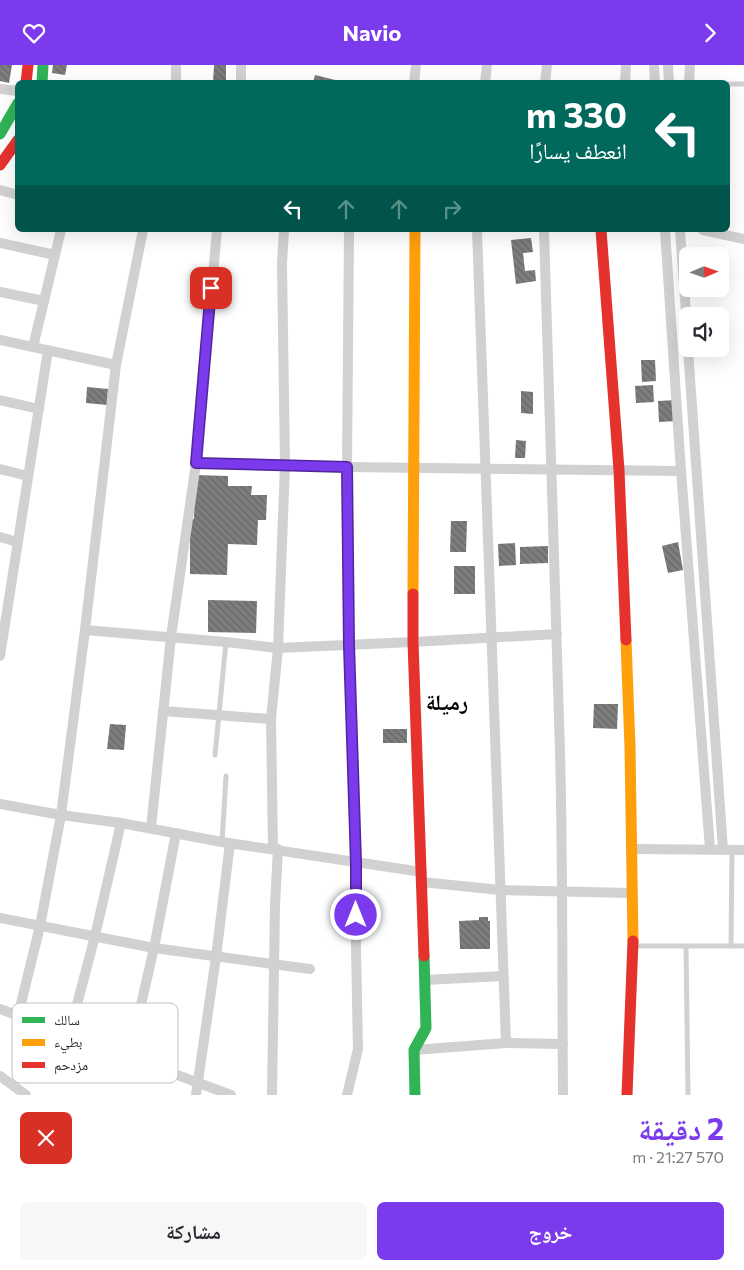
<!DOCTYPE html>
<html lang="ar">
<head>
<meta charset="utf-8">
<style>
	:root { --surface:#fff; --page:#f7f7f7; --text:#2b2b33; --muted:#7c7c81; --accent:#7c3aed }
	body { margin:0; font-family:Commissioner,"Noto Naskh Arabic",sans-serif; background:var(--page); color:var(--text); direction:rtl; height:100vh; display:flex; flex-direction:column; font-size:19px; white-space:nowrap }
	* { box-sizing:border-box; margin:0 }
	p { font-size:16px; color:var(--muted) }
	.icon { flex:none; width:28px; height:28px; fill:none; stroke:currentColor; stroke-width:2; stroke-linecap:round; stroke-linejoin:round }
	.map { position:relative; height:1030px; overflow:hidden; direction:ltr }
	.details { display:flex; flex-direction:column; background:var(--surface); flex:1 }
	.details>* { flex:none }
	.top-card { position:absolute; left:15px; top:15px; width:715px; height:152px; border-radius:8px; box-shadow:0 5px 20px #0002; direction:rtl; background:#00695c; color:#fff; overflow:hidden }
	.needle { width:32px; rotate:88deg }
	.fabs { position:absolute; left:679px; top:182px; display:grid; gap:10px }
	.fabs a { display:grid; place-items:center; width:50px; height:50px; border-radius:8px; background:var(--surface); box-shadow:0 5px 20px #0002; font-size:25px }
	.pin { position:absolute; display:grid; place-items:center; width:42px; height:42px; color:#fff; margin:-21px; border-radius:10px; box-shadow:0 2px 8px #0006 }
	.me { position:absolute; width:55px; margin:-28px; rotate:0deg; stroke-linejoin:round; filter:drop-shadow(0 0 4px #0008) }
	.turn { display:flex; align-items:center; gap:18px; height:105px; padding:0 20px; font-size:22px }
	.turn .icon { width:65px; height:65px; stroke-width:2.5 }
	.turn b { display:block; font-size:35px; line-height:42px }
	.lanes { display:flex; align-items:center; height:48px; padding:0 20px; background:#0003; justify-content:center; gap:25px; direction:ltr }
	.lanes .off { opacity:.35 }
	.round { display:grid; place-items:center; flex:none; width:52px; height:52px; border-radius:8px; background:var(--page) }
	.overview { display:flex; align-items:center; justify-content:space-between; height:85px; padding:0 20px }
	h1 { font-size:30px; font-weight:700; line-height:38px; color:var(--accent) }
	.cta { display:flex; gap:10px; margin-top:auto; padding:10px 20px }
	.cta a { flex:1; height:58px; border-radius:8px; background:var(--accent); color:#fff; font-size:20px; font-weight:700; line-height:58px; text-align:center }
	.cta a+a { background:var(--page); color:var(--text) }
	header { display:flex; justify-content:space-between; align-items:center; height:65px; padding:0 20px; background:var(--accent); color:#fff; font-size:22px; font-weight:700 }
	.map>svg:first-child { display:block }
	.building { fill:url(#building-back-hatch) }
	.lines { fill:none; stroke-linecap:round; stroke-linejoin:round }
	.lane { stroke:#d1d1d1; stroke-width:5 }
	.street { stroke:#d1d1d1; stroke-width:10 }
	.fast { stroke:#30b455; stroke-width:11 }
	.slow { stroke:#ff9f0a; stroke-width:11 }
	.jam { stroke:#e5322d; stroke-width:11 }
	.route-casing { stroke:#51269a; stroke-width:12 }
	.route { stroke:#7c3aed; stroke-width:9 }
	.labels { text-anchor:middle; stroke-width:5; stroke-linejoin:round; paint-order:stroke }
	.district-label { font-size:22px; font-weight:bold; fill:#000; stroke:#fff }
	.key { fill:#fff; stroke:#c0c0c0; stroke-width:1 }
	.key-label { font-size:14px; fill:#2c2c2c }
</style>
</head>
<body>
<header><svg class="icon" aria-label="forward" viewBox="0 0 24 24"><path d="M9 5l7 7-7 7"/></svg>Navio<svg class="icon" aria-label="heart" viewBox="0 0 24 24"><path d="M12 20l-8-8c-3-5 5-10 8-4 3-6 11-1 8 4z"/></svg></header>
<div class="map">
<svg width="744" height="1030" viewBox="0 0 744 1030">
	<defs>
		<pattern id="building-back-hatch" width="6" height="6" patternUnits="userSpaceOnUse" patternTransform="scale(1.25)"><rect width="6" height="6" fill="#7d7d7d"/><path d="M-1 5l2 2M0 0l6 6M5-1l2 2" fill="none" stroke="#676767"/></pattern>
	</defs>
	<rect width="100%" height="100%" fill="#fff"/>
	<!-- building -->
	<g class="building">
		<polygon points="0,0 12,0 9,18 0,16"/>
		<polygon points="53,0 67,0 65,10 52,8"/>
		<polygon points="214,0 226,0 226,18 213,18"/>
		<polygon points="315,10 343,17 343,18 313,18"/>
		<polygon points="531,173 533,187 523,188 525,206 535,205 536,216 516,219 511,175"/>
		<polygon points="641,295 655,295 656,316 642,317"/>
		<polygon points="653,320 654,337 636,338 635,321"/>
		<polygon points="87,322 108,324 107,340 86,338"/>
		<polygon points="521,326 533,327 533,349 521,348"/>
		<polygon points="676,335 677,356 659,357 658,336"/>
		<polygon points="516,375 526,376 525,393 515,393"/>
		<polygon points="195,410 228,411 228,421 252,421 251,430 267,430 266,455 258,455 257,480 228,479 227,510 190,509 190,454 194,454"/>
		<polygon points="451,456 467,456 466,487 450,487"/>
		<polygon points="678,477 683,505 668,508 662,481"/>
		<polygon points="515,478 516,500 499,501 498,479"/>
		<polygon points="548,481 548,498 520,499 520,482"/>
		<rect x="454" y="501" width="21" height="28"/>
		<polygon points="208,535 257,536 256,568 208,567"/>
		<polygon points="594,639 618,639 617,664 593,663"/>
		<polygon points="110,659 126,660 124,685 107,684"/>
		<rect x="383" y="664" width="24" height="14"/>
		<polygon points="479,852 488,852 488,856 490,856 490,884 460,884 459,856 479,855"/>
	</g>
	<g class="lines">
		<!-- lane -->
		<g class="lane">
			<polyline points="689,17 699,18"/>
			<polyline points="728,19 744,19"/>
			<polyline points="215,690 226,577"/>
			<polyline points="222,777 226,711"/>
			<polyline points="635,881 744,881"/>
			<polyline points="686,881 688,1030"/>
			<polyline points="731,881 732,785"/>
		</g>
		<!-- street -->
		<g class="street">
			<polyline points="654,0 655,18"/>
			<polyline points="668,0 669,18"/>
			<polyline points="176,18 176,0"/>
			<polyline points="241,18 241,0"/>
			<polyline points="414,18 416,0"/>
			<polyline points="485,18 487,0"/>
			<polyline points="545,18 547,0"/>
			<polyline points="625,18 626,0"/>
			<polyline points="689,18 690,0"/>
			<polyline points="0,24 18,26"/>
			<polyline points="0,125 18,130"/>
			<polyline points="477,165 506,978"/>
			<path d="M544,165C550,339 556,513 560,687C563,801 562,916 563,1030"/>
			<polyline points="665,165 681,406 710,784"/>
			<polyline points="680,165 688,275"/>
			<polyline points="703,165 744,174"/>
			<polyline points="0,178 55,190"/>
			<polyline points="0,227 44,236"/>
			<polyline points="0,275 116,300"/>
			<polyline points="33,282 61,165"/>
			<polyline points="688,284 723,785"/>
			<polyline points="0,335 39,344"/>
			<polyline points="196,398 347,402 681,406"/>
			<polyline points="0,404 28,411"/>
			<polyline points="0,472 18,477"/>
			<polyline points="85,565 226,577 278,583 413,577 557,569"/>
			<polyline points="0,591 48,285"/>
			<polyline points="163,646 271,654"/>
			<polyline points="0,739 61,750 121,758 222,777 422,807"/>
			<polyline points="151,763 171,572 196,398 217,165"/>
			<polyline points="273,784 271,654 278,583 285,400 282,199 284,165"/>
			<polyline points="632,784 744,785"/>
			<polyline points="422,817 500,825 632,828"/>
			<polyline points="0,853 154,883 310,904"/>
			<polyline points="425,915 503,911"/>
			<polyline points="0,944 231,1030"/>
			<polyline points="18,951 40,861 61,750 85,565 116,300 143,165"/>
			<polyline points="69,970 95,871 121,758"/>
			<polyline points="414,985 506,978 563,979"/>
			<polyline points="129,992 154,883 176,768"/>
			<polyline points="0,1011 26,1030"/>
			<polyline points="196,1030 216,892 230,778"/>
			<polyline points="272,1030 275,840 278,784"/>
			<polyline points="347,1030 358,984 356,884 356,798 349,580 347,402 349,165"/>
		</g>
		<!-- fast -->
		<g class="fast">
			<polyline points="42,18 43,0"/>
			<polyline points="0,69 18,38"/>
			<polyline points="415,1030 414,985 426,963 424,891"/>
		</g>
		<!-- slow -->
		<g class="slow">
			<polyline points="413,529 415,165"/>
			<polyline points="626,575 630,682 633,876"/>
		</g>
		<!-- jam -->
		<g class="jam">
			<polyline points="26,18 28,0"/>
			<polyline points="0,100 18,75"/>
			<polyline points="601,165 619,405 626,575"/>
			<polyline points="413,529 413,577 424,891"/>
			<polyline points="627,1030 633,876"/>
		</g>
	</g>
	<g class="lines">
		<!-- route casing -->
		<g class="route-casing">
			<polyline id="route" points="211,223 196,398 347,402 349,580 356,798 356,850"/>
		</g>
		<!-- route -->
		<use href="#route" class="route"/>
	</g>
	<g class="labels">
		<!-- district labels -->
		<g class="district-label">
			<text x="447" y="645">رميلة</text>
		</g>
	</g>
	<!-- legend -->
	<rect x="12" y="938" width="166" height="80" rx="8" class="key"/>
	<rect x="22" y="952" width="23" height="6" fill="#30b455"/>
	<rect x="22" y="974" width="23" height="7" fill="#ff9f0a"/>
	<rect x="22" y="997" width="23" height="6" fill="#e5322d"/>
	<g class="key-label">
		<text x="54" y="960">سالك</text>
		<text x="54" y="982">بطيء</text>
		<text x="54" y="1005">مزدحم</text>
	</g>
</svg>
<div class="fabs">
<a><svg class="needle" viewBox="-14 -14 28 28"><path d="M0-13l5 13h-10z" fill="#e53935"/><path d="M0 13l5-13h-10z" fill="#7c7c81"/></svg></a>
<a><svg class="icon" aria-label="sound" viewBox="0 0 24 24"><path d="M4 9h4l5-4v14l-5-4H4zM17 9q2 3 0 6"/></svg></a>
</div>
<div class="pin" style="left:211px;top:223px;background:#d93025"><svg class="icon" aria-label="arrive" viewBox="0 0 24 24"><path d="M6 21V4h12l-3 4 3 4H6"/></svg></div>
<svg class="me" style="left:356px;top:850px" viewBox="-20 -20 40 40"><circle r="17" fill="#7c3aed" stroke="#fff" stroke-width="3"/><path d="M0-11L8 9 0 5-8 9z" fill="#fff"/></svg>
<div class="top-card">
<div class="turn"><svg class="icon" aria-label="left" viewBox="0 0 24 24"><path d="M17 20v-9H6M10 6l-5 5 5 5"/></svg><div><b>330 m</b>انعطف يسارًا</div></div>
<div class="lanes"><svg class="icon" aria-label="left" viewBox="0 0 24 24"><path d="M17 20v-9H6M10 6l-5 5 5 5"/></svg><svg class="icon off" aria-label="ahead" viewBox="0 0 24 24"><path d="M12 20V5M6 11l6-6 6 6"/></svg><svg class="icon off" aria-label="ahead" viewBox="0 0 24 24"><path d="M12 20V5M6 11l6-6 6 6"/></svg><svg class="icon off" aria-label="right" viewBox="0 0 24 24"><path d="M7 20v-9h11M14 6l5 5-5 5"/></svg></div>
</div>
</div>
<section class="details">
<div class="overview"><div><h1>2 دقيقة</h1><p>570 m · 21:27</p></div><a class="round" style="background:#d93025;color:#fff"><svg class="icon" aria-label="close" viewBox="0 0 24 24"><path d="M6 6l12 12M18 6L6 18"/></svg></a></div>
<div class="cta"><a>خروج</a><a>مشاركة</a></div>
</section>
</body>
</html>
